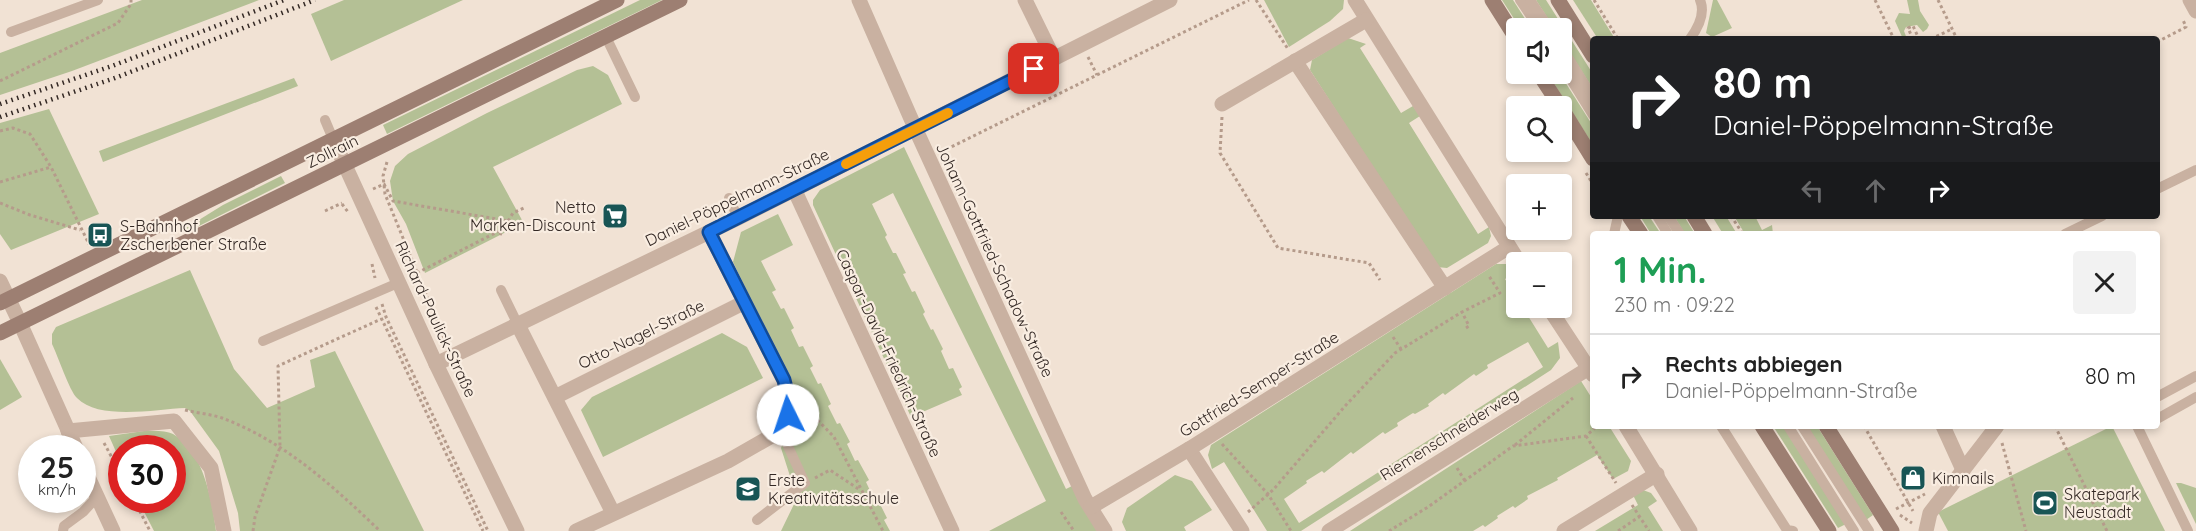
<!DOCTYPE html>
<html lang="de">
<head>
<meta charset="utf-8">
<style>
	:root { --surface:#fff; --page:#f2f2f2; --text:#222; --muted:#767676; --line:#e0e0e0 }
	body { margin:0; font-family:Quicksand,sans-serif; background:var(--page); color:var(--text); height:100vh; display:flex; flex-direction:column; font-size:22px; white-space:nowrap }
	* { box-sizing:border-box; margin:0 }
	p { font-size:20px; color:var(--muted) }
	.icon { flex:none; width:33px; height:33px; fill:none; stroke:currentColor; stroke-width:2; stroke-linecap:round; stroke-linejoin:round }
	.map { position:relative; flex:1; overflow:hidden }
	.details { position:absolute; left:1590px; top:231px; width:570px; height:198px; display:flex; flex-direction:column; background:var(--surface); border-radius:6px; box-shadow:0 3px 9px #0003 }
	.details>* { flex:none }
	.guide { position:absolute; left:1590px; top:36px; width:570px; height:183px; border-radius:6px; box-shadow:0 3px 9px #0003; background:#202124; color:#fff; overflow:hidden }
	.tools { position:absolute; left:1506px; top:18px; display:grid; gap:12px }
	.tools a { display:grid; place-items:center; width:66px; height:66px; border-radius:6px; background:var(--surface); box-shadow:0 3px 9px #0003; font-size:30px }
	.speed { position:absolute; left:18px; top:435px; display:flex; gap:12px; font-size:30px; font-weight:700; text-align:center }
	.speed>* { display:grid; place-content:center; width:78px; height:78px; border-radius:50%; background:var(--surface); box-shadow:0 3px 9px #0003; line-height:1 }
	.speed small { font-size:15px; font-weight:400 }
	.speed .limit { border:9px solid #d22; background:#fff; color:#111 }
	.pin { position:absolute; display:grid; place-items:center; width:51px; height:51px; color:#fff; margin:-26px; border-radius:12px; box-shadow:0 3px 9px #0006 }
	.me { position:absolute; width:66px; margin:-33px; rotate:356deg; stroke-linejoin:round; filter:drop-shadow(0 0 4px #0008) }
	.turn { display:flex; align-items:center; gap:21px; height:126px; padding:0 24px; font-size:27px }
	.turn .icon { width:78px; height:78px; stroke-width:2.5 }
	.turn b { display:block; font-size:42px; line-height:51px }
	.lanes { display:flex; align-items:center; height:57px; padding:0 24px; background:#0003; justify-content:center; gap:30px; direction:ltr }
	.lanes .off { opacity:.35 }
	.round { display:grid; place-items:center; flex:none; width:63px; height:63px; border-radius:6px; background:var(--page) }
	.head { display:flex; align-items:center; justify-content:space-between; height:102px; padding:0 24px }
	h1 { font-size:36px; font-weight:800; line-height:45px; color:#1e9e55 }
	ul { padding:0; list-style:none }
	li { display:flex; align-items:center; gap:18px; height:84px; padding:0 24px; border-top:2px solid var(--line) }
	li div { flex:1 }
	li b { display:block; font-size:22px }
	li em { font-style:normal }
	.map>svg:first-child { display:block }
	.green { fill:#b4c095; fill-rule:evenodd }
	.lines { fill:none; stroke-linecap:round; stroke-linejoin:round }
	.path { stroke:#b59b8b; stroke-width:3; stroke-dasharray:3 3; stroke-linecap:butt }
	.service { stroke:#c9b1a1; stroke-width:10 }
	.pedestrian { stroke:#c9b1a1; stroke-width:15 }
	.minor { stroke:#c9b1a1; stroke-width:15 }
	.tertiary { stroke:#c9b1a1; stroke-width:15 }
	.secondary { stroke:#9d7f72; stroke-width:15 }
	.rail { stroke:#332824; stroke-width:4.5; stroke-dasharray:1.5 4.5; stroke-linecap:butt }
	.route-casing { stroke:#114b97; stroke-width:15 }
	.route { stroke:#1a73e8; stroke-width:10 }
	.slow { stroke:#f59e0b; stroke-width:10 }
	.labels { text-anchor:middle; stroke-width:4.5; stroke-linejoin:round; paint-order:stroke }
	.street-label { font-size:16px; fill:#332824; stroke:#f9ede1 }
	.poi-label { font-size:16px; fill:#332824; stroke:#f9ede1; text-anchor:start }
</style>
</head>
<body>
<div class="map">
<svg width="2196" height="531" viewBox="0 0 2196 531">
	<rect width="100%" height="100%" fill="#f1e2d4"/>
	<!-- green -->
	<g class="green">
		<polygon points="142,0 259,0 72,71 0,95 0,53"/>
		<polygon points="344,0 463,0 331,61 311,14"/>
		<polygon points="640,0 662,0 387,134 383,125"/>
		<polygon points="1264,0 1344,0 1343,9 1330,21 1289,47"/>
		<polygon points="1502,0 1513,0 1531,28 1520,28"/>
		<polygon points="1536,0 1546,0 1593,74 1593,89 1562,40 1562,28 1554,28"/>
		<polygon points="1573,0 1591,0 1615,39 1598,39"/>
		<polygon points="1713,0 1717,0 1732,28 1712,37 1706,33"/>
		<polygon points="1907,0 1918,0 1920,11 1929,25 1927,29 1923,32 1917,25 1906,27 1904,31 1907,39 1903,39 1895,21 1899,13 1910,14"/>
		<polygon points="1348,38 1366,44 1360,48 1401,113 1413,106 1420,116 1409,123 1478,234 1489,227 1491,236 1488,243 1447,268 1437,267 1310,70 1312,60"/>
		<polygon points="593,66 608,75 622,104 493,167 522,220 512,229 425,273 406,224 393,201 390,181 395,166 408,154 487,113 577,70"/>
		<polygon points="1548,74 1560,74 1593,126 1593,145"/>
		<polygon points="294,78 298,86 103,162 99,151"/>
		<polygon points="49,109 99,214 11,250 0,234 0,123"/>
		<polygon points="904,147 1066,489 1074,485 1098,531 989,531 1046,501 893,193 872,204 887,235 885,237 893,253 896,253 906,273 903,274 912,292 915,291 925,312 923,314 931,330 933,329 943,349 941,351 949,369 953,368 962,387 959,389 962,395 911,417 813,205 813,200 820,190"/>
		<polygon points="281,176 285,183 187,232 186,228 223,205"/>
		<polygon points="778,214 793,245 761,261 776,290 772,292 781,309 784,308 794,328 791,330 799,347 803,346 813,366 810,368 818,384 821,383 831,404 828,406 837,424 840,423 850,442 847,444 855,461 858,460 869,480 866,482 874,499 877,498 887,518 884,520 890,531 781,531 797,498 781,448 800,404 733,262 741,232"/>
		<polygon points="1640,216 1649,216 1661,234 1651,234"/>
		<polygon points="1674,216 1684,216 1695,234 1685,234"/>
		<polygon points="1712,216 1726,216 1737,234 1723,234"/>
		<polygon points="1734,216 1755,216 1762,230 1772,225 1773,234 1745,234"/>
		<path d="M1496,264H1507L1515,273L1505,279L1516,297V308H1523L1548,348L1558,342L1560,358L1551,370L1301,531H1267L1224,462L1212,469L1208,455L1211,445ZM1528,342L1543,367L1299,523L1284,499L1307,483L1306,481L1322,471L1324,473L1351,452L1353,454L1383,432L1385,434L1398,426L1397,423L1413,413L1415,414L1429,406L1428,404L1443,393L1445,395L1474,374L1476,376L1488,368L1487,365Z"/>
		<path d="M190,270L234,369L267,408L315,387L310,360L335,351L424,531H240L238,513L219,451L190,411L185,408C157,409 99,421 77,398C69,390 58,356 52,344V334L56,327Z"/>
		<polygon points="722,333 747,347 763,378 603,457 581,410 592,397"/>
		<polygon points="0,359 22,397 0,410"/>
		<polygon points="1581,381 1593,400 1593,426 1609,426 1631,461 1628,471 1613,479 1597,455 1557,478 1558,480 1527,496 1528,499 1515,508 1513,506 1497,516 1498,518 1485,527 1483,525 1473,531 1350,531"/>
		<polygon points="1773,426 1783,426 1846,524 1838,528"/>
		<polygon points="1807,426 1817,426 1873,515 1866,520"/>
		<polygon points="2112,426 2165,531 1948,531 1938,512"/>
		<path d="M144,431C152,431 166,430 173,434C203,450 212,500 216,531H154L138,500H172V448H122L121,463L109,436Z"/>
		<polygon points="1175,475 1192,481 1212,510 1184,527 1186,531 1126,531 1122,522 1127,508"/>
		<polygon points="2176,483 2181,483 2196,488 2196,524"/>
		<polygon points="1643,490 1651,493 1657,501 1648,507 1663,531 1595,531 1638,505 1633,495"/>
	</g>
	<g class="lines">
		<!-- path -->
		<g class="path">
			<polyline points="1256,0 1288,49"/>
			<polyline points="1594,0 1618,39"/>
			<polyline points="1875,0 1894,39"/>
			<polyline points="1938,0 1957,39"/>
			<polyline points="1913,39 1908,28 1913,26 1919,39"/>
			<polyline points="1931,39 1952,29"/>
			<polyline points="2157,42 2186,27 2183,20"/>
			<polyline points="1511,52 1516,61"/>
			<polyline points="1088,57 1097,75"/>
			<polyline points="2157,59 2159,63"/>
			<polyline points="0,81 118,23 131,4 131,0"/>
			<polyline points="1222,117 1220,153 1278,248 1369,263 1380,280"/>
			<polyline points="0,131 13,128 30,134 51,167 89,244"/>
			<polyline points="941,152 1249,0"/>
			<polyline points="387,162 383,176 385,194 446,343"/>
			<polyline points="1586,173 1593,184"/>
			<polyline points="0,182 51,167"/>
			<polyline points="373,189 384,184 393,201 508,221 500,235"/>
			<polyline points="0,203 30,215 80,230"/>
			<polyline points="342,204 348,212"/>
			<polyline points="325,211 342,203"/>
			<polyline points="1731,216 1743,234"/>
			<polyline points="508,221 513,213 526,207"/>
			<polyline points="372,264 375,278"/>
			<polyline points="417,273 501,230"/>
			<polyline points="382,304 386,317 488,531"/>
			<polyline points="376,307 483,531"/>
			<polyline points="1466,328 1469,326 1462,312 1500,293 1489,276"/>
			<polyline points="1393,337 1401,349"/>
			<polyline points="805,407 834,437 883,531"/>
			<path d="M185,410C197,413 210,414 222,418C284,441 333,486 380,531"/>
			<polyline points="1864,426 1913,511"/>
			<polyline points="2055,426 2107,531"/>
			<polyline points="1586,436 1616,483"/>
			<polyline points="104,443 122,476"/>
			<polyline points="2002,443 2026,531"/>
			<polyline points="1222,444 1268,494 1291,531"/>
			<polyline points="1515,445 1573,398"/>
			<polyline points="1457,468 1465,481"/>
			<polyline points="815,478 830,470 860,490"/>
			<polyline points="134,500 150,531"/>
			<polyline points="1632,505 1649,531"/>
			<polyline points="1896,509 1925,494"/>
			<polyline points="1061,512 1074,531"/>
			<polyline points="1248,512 1273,490 1346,405 1395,353 1462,312"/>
			<polyline points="1900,515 1912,523"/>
			<polyline points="253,531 255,517 280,447 278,366 381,319"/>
			<polyline points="1389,531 1428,507 1513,446 1586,436 1597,426"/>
			<polyline points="1618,531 1639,517"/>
		</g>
		<!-- service -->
		<g class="service">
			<polyline points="1520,0 1539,28"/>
			<polyline points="1530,0 1549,28"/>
			<polyline points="11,32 98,0"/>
			<polyline points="606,37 635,97"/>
			<path d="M1690,39C1698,28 1706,14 1700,0"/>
			<polyline points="1562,48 1593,98"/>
			<polyline points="1562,65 1593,115"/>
			<polyline points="325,120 333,139"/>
			<polyline points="2157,189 2196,170"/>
			<polyline points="729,198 738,218"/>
			<polyline points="1657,216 1668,234"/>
			<polyline points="1668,216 1680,234"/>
			<polyline points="1614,234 1618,216"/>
			<polyline points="2065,234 2102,216"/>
			<polyline points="501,290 518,325"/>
			<polyline points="263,341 398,283"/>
			<polyline points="2157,397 2196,376"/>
			<polyline points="2157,419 2196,397"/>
			<polyline points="1721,426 1787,530 1793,531"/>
			<polyline points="1788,426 1854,531"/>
			<polyline points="1802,426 1869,531"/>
			<polyline points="2137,426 2188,531"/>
			<polyline points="757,520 805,483 780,429"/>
			<polyline points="63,531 64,526 83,512 97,497"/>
		</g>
		<!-- pedestrian -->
		<g class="pedestrian">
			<polyline points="1943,426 1963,470"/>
			<polyline points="1926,531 1930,513 1997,426"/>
		</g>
		<!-- minor -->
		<g class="minor">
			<polyline points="859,0 916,130 1085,499 1105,531"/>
			<polyline points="1025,0 1054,59"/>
			<polyline points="1355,0 1519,262"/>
			<polyline points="1295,61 1445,288"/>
			<polyline points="1222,104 1366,20"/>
			<polyline points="794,189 952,531"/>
			<polyline points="1549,308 1593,375"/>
			<polyline points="20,323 76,448"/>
			<polyline points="518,325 613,513"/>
			<polyline points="436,364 738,218 1170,0"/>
			<polyline points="555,397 743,303"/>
			<polyline points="1626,426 1690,531"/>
			<polyline points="68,431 174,421 211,468 224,531"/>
			<polyline points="1189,449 1242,531"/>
			<polyline points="82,464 113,531"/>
			<polyline points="1091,507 1189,449 1509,247"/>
			<polyline points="576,531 728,461 777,433 783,425 790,404 784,380 709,232"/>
			<polyline points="1329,531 1589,368"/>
			<polyline points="1564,531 1657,474"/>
		</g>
		<!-- tertiary -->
		<g class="tertiary">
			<polyline points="2190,0 2196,11"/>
			<polyline points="333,139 436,364 517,531"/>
			<polyline points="0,281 20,323"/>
		</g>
		<!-- secondary -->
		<g class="secondary">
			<polyline points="1492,0 1516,38"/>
			<polyline points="1558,0 1593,56"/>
			<polyline points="1539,74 1560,106"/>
			<polyline points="1562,109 1593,159"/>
			<polyline points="1629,216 1641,234"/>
			<polyline points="1694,216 1705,234"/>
			<polyline points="0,303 617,0"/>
			<polyline points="0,333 680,0"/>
			<polyline points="1762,426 1829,531"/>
			<polyline points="1826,426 1892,531"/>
		</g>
		<!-- rail -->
		<g class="rail">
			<polyline points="0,104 112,66 284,0"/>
			<polyline points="0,117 115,78 315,0"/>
		</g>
	</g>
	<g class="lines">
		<!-- route casing -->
		<g class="route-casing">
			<polyline id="route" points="788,415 790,404 784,380 709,232 1034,69"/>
		</g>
		<!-- route -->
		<use href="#route" class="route"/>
		<!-- slow -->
		<polyline class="slow" points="846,164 948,113"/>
	</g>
	<!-- icons -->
	<defs>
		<g id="supermarket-square" transform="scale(1.35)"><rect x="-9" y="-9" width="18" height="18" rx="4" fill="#185555" stroke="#f9ede1"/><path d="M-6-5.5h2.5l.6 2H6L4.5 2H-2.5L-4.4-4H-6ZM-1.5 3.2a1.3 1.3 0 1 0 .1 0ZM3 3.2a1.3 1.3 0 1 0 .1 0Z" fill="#fff"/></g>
		<g id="bus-square" transform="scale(1.35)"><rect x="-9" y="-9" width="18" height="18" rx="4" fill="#185555" stroke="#f9ede1"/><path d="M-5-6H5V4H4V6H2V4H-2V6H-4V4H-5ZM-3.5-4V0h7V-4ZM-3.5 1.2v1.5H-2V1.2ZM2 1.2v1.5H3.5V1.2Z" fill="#fff"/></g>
		<g id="shop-square" transform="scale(1.35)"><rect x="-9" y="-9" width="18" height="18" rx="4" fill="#185555" stroke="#f9ede1"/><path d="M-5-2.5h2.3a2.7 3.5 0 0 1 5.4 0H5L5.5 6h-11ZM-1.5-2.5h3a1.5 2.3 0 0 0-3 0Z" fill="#fff"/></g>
		<g id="school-square" transform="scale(1.35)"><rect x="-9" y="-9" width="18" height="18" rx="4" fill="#185555" stroke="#f9ede1"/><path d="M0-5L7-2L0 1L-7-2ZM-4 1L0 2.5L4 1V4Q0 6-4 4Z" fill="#fff"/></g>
		<g id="stadium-square" transform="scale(1.35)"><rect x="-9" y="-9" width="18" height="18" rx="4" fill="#185555" stroke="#f9ede1"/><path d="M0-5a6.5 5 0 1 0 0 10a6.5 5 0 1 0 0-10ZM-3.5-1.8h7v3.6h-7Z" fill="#fff"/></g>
	</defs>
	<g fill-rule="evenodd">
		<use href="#supermarket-square" x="615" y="216"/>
		<use href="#bus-square" x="100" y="235"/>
		<use href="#shop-square" x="1913" y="478"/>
		<use href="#school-square" x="748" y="489"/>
		<use href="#stadium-square" x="2045" y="503"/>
	</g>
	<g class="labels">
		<!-- street labels -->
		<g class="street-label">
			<text transform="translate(332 151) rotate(-26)" y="6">Zollrain</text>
			<text transform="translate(737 197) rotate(-26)" y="6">Daniel-Pöppelmann-Straße</text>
			<text transform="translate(995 260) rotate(65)" y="6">Johann-Gottfried-Schadow-Straße</text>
			<text transform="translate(436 319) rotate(65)" y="6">Richard-Paulick-Straße</text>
			<text transform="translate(641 334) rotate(-26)" y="6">Otto-Nagel-Straße</text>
			<text transform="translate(889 353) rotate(65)" y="6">Caspar-David-Friedrich-Straße</text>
			<text transform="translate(1259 384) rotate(-32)" y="6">Gottfried-Semper-Straße</text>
			<text transform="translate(1449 434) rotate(-32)" y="6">Riemenschneiderweg</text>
		</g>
		<!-- poi labels -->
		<g class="poi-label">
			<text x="596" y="213" text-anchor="end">Netto<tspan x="596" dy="18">Marken-Discount</tspan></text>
			<text x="120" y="232">S-Bahnhof<tspan x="120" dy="18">Zscherbener Straße</tspan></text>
			<text x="1932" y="484">Kimnails</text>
			<text x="768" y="486">Erste<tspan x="768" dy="18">Kreativitätsschule</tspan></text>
			<text x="2064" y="500">Skatepark<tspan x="2064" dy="18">Neustadt</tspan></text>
		</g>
	</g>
</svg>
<div class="tools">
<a><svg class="icon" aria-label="sound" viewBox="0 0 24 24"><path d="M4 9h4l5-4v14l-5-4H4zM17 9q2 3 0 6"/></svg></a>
<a><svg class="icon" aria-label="search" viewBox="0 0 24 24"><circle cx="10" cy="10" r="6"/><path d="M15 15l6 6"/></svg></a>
<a>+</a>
<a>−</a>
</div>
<div class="speed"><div>25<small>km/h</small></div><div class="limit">30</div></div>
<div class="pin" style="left:1034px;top:69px;background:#d93025"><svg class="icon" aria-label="arrive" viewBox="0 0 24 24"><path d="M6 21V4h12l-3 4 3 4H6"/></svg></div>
<svg class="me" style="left:788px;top:415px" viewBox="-20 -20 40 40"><circle r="19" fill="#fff"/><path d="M0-13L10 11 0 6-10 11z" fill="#1a73e8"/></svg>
<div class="guide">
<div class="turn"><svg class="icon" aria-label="right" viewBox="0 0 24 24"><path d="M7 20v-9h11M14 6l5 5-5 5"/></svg><div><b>80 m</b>Daniel-Pöppelmann-Straße</div></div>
<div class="lanes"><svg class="icon off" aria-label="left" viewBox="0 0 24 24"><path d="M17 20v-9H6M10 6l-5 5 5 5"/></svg><svg class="icon off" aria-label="ahead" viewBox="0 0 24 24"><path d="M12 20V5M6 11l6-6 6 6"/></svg><svg class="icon" aria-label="right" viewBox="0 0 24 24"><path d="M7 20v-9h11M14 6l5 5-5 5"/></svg></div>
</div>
<section class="details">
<div class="head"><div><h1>1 Min.</h1><p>230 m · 09:22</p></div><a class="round"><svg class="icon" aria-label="close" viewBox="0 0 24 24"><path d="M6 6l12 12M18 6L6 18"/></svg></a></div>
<ul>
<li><svg class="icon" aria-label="right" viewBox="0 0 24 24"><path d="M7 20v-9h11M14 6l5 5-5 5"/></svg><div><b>Rechts abbiegen</b><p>Daniel-Pöppelmann-Straße</p></div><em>80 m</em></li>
</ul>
</section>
</div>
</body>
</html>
